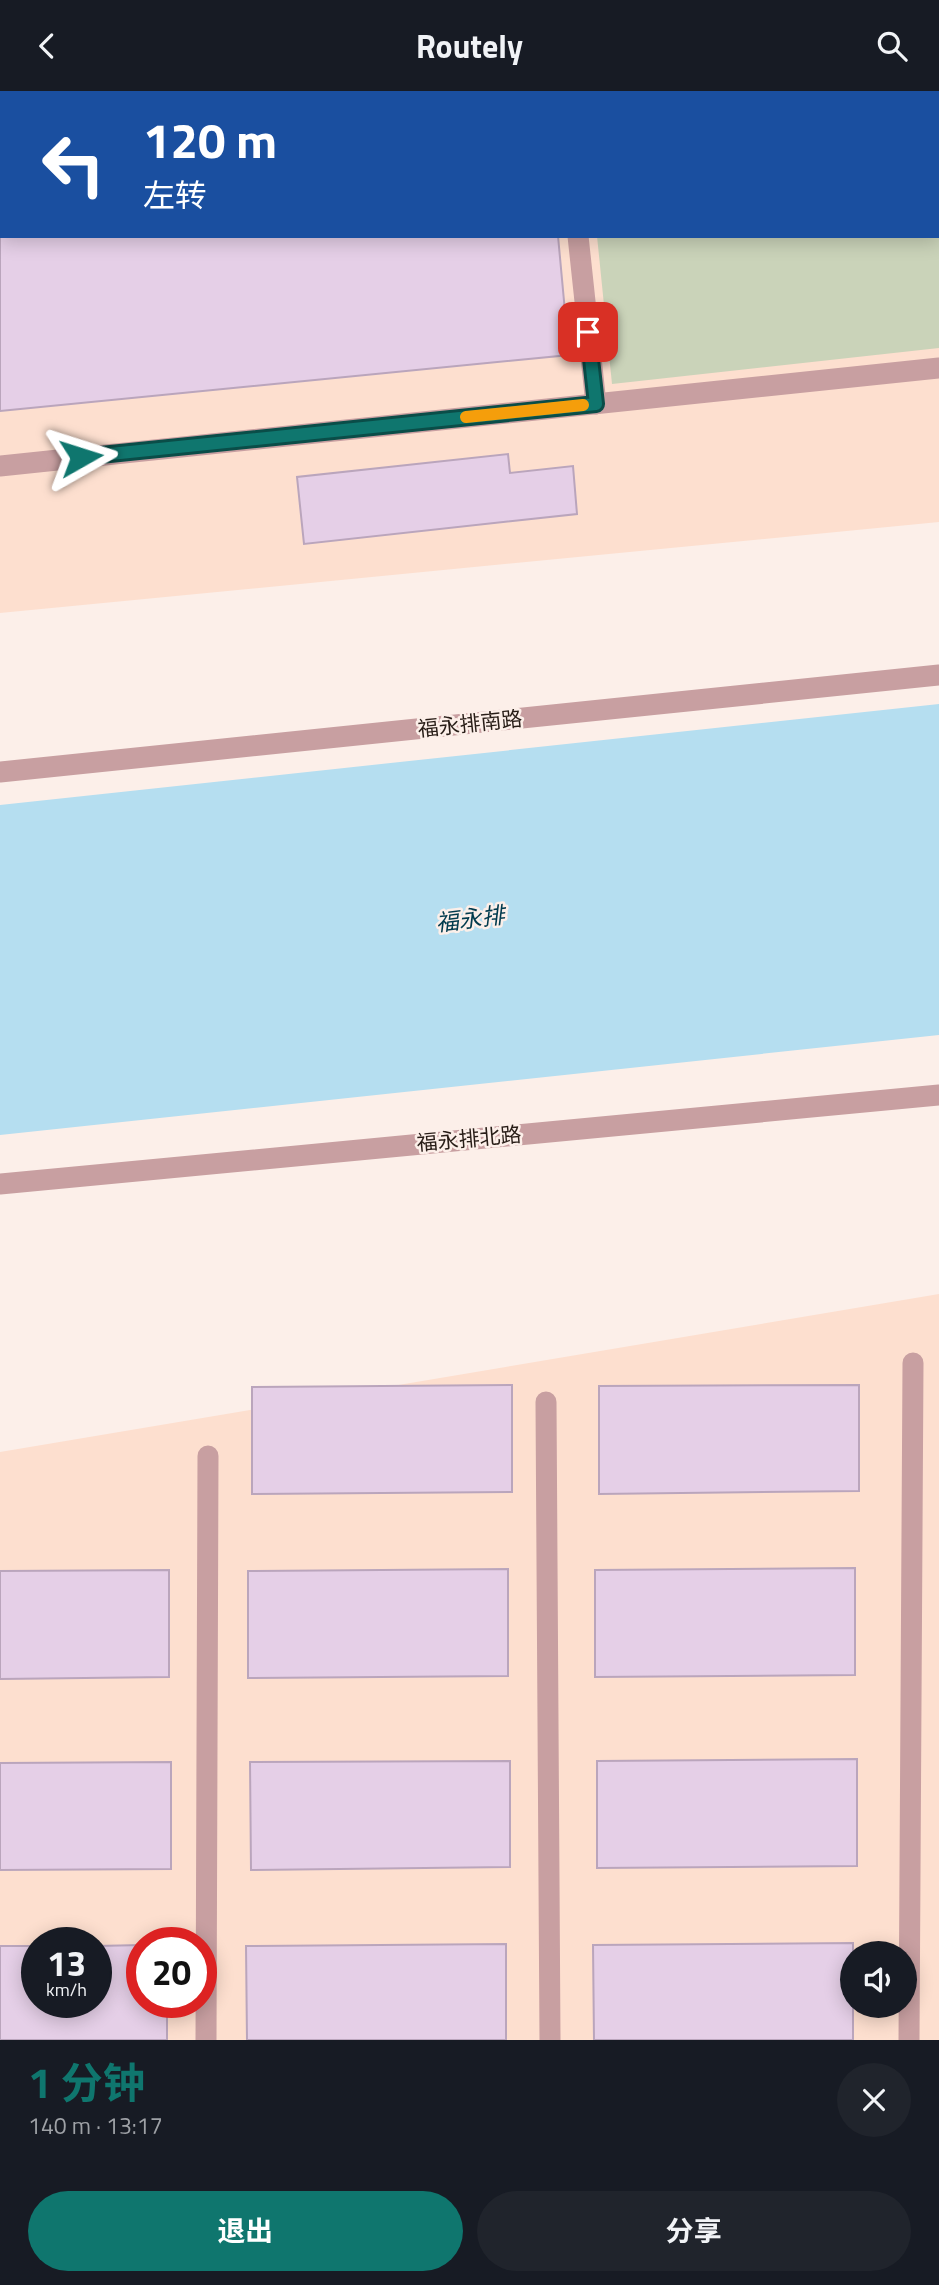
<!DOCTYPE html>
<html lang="zh">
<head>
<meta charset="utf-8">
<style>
	:root { --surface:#171b24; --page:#20242c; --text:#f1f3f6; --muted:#9ea1a6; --accent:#0f766e }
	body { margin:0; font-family:"Titillium Web","Noto Sans SC",sans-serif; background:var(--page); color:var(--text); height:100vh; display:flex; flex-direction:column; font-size:26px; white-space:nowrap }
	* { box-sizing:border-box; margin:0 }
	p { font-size:23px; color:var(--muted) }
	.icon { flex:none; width:38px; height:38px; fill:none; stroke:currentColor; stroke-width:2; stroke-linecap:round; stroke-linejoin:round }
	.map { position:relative; height:1949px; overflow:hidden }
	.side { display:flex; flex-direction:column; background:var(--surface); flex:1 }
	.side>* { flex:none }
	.banner { position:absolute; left:0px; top:0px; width:940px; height:147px; box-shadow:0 4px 18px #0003; background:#1a4fa0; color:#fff; overflow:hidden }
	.buttons { position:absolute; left:840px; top:1850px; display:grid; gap:14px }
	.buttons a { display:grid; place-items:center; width:77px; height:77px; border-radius:50%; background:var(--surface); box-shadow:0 4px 18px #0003; font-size:35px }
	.speed { position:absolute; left:21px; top:1836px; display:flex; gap:14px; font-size:35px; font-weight:700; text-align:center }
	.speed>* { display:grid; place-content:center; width:91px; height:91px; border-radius:50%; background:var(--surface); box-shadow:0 4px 18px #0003; line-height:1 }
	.speed small { font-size:18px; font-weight:400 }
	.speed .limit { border:10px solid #d22; background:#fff; color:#111 }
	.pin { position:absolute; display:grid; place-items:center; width:60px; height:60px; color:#fff; margin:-30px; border-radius:14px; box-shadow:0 4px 10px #0006 }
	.me { position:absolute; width:77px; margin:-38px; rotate:84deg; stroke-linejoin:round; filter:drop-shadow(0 0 5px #0008) }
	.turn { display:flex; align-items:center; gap:24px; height:147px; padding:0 28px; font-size:32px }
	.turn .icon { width:91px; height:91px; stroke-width:2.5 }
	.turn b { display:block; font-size:49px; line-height:60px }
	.round { display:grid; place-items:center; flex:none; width:74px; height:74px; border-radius:37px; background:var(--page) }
	.summary { display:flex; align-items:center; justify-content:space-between; height:119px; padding:0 28px }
	h1 { font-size:42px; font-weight:700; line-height:52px; color:var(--accent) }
	.primary-button { display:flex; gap:14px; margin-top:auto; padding:14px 28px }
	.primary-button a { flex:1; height:80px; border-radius:42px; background:var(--accent); color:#fff; font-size:28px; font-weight:700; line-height:80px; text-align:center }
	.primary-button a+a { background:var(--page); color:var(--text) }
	header { display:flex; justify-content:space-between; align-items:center; height:91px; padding:0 28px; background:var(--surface); font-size:32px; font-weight:700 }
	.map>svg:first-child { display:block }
	.built { fill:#fddfcf; fill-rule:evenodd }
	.green { fill:#cad3b9 }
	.water { fill:#b5def0 }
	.building { fill:#e5cfe7; stroke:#baa5bc; stroke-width:2 }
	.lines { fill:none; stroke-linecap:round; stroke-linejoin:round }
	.minor { stroke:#c89fa1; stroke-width:21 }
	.route-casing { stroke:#0a4d48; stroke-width:18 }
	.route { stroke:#0f766e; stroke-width:12 }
	.slow { stroke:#f59e0b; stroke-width:12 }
	.labels { text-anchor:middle; stroke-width:5; stroke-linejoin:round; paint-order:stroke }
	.street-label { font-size:21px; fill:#281d17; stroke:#fcefe9 }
	.water-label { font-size:23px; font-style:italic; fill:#003a4d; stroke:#fcefe9 }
</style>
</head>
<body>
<header><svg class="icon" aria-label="back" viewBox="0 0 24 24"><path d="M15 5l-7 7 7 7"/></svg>Routely<svg class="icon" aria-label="search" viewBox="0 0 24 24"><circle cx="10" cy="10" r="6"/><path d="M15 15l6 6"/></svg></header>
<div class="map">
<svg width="939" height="1949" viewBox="0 0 939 1949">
	<rect width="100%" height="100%" fill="#fcefe9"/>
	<!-- built -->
	<g class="built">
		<path d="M0,0H939V431L0,522ZM2,2H938V145H2Z"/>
		<path d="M939,1203V1949H0V1361ZM37,1852H96V1911H37ZM142,1852H201V1911H142ZM852,1862H905V1914H852Z"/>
	</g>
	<!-- green -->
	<polygon class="green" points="581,0 939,0 939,257 612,293 597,145 938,145 938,2"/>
	<!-- water -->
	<polygon class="water" points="939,613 939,944 0,1044 0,714"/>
	<!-- building -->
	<g class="building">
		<polygon points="0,0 544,0 544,2 2,2 2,145 558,145 569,264 0,320"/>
		<polygon points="508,363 510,382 573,375 577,423 304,453 297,386"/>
		<polygon points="512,1294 512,1401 252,1403 252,1296"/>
		<polygon points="859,1294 859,1400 599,1403 599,1295"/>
		<polygon points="855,1477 855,1584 595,1586 595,1479"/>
		<polygon points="508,1478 508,1585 248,1587 248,1480"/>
		<polygon points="169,1479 169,1586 0,1588 0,1480"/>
		<polygon points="857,1668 857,1775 597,1777 597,1670"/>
		<polygon points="510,1670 510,1776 251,1779 250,1671"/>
		<polygon points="171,1671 171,1778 0,1779 0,1672"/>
		<polygon points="853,1852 853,1949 594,1949 593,1854"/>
		<polygon points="506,1853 506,1949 247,1949 246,1855"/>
		<polygon points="142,1854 142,1911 167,1911 167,1949 0,1949 0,1855 37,1855 37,1911 96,1911 96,1855"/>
	</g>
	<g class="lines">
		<!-- minor -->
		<g class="minor">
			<polyline points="562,0 563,2"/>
			<polyline points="578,145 596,313"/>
			<polyline points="0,375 939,277"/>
			<polyline points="0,681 939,584"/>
			<polyline points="0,1093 939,1004"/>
			<polyline points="546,1311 550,1949"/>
			<polyline points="206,1949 208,1365"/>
			<polyline points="909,1949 913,1272"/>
		</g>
	</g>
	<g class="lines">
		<!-- route casing -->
		<g class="route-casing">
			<polyline id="route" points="81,366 596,313 588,241"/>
		</g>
		<!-- route -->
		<use href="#route" class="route"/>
		<!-- slow -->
		<polyline class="slow" points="466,326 583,314"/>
	</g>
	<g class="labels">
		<!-- street labels -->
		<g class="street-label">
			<text transform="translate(470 633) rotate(-6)" y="7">福永排南路</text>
			<text transform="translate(469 1048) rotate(-5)" y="7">福永排北路</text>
		</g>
		<!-- water labels -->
		<g class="water-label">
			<text transform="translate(470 828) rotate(-7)" y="8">福永排</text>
		</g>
	</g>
</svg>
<div class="buttons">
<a><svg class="icon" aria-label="sound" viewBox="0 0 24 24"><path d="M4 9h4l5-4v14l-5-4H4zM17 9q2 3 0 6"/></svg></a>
</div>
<div class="speed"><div>13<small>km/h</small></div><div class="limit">20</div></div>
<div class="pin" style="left:588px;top:241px;background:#d93025"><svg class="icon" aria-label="arrive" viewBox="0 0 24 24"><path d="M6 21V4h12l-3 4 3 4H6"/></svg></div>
<svg class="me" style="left:81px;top:366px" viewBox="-20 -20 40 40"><path d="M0-17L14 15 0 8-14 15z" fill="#0f766e" stroke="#fff" stroke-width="4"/></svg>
<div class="banner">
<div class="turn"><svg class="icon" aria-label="left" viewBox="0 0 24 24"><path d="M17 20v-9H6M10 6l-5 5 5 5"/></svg><div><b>120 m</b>左转</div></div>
</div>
</div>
<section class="side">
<div class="summary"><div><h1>1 分钟</h1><p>140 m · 13:17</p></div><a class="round"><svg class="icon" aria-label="close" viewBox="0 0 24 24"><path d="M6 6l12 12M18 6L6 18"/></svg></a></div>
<div class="primary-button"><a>退出</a><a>分享</a></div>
</section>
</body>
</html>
